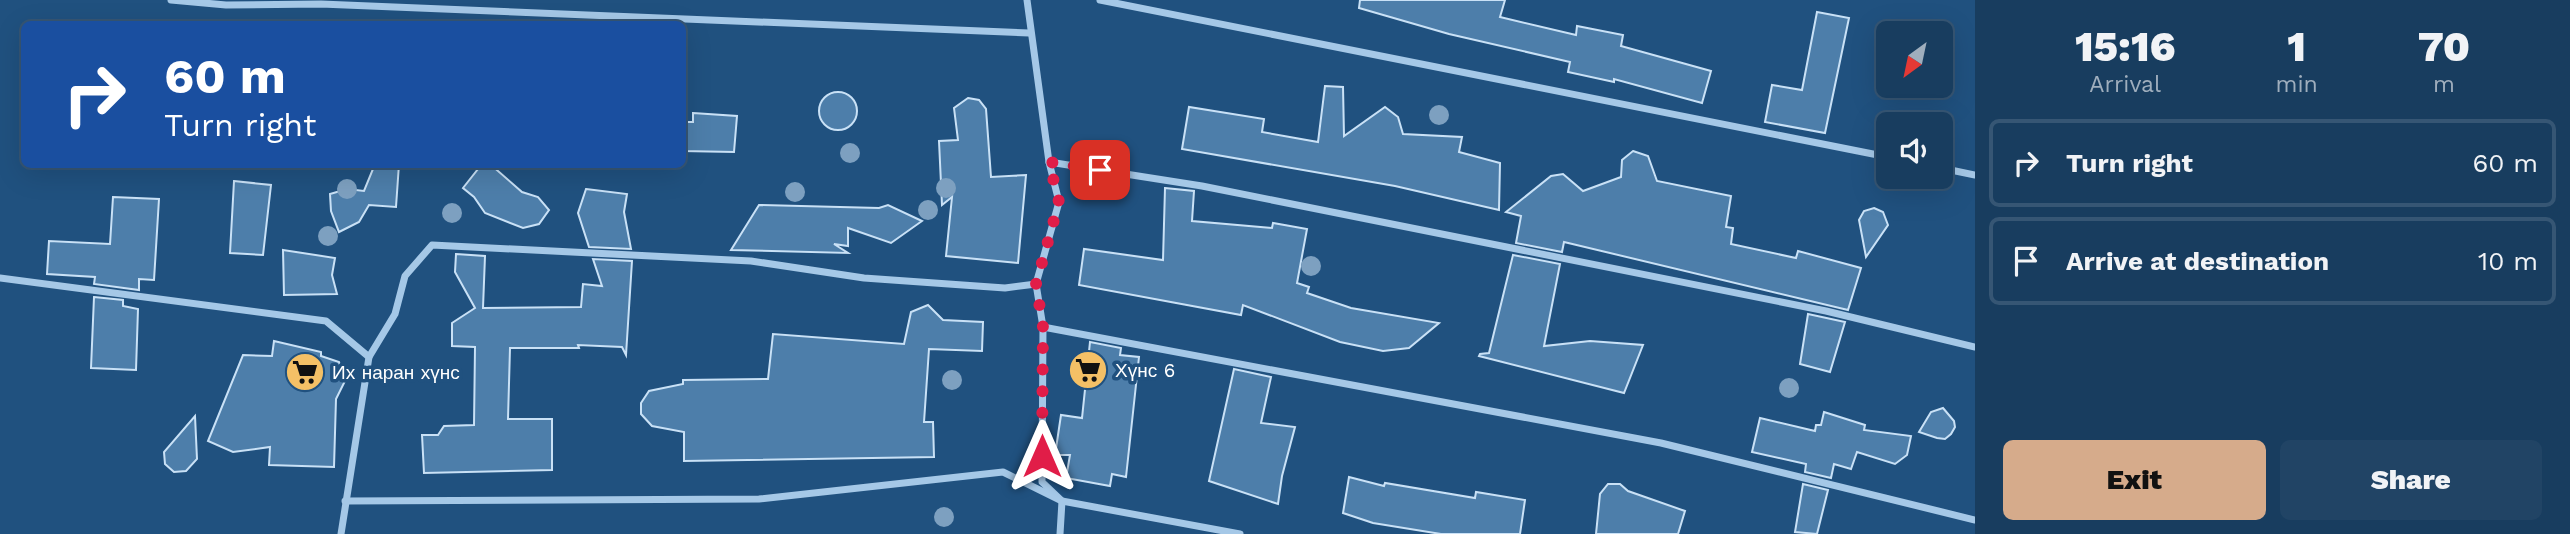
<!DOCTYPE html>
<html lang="en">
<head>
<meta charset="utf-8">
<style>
	:root { --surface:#183d5f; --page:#214465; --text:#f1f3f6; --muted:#9faebd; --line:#365674; --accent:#d6ab8b }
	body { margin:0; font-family:"Work Sans",sans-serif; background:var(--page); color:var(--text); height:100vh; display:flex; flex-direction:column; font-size:26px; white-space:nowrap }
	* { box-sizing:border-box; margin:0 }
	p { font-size:23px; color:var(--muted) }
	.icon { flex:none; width:38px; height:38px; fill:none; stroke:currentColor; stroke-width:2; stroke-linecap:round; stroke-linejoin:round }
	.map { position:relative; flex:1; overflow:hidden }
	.drawer { display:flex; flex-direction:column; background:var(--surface); width:595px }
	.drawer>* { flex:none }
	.hud { position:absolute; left:21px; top:21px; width:665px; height:147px; border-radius:10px; box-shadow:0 7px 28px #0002,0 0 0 2px var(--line); background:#1a4fa0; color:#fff; overflow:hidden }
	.needle { width:46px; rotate:213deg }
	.fabs { position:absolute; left:1876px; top:21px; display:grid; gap:14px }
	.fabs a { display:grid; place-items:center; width:77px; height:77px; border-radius:10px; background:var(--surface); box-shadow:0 7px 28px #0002,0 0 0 2px var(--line); font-size:35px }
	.pin { position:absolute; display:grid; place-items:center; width:60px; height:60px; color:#fff; margin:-30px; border-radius:14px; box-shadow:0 4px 10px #0006 }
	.me { position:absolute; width:77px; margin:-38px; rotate:0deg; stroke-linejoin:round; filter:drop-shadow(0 0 5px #0008) }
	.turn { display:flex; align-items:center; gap:24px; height:147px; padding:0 28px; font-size:32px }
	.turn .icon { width:91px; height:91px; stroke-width:2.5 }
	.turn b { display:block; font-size:49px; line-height:60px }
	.eta { display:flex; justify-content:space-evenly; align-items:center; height:119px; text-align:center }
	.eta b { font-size:42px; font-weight:800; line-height:49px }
	.primary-button { display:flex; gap:14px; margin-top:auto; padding:14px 28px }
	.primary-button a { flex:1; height:80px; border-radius:10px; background:var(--accent); color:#111; font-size:28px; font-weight:800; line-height:80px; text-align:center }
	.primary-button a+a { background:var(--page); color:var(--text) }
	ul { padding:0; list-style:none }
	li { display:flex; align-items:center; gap:21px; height:88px; margin:0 14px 10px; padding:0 14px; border:4px solid var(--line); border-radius:10px }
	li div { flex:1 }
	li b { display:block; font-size:26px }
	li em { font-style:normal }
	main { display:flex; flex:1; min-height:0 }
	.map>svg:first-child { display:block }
	.building { fill:#4d7eaa; stroke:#c9e1f6; stroke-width:2 }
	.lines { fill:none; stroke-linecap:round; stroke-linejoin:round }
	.minor { stroke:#a5c8e7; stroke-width:7 }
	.tree { fill:#7da0c0 }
	.route { stroke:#e11d48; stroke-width:12; stroke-dasharray:0 21.6 }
	.labels { text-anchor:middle; stroke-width:7; stroke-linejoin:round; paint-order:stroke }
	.poi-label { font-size:19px; fill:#fff; stroke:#20517f; text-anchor:start }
</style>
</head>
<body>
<main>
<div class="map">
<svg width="1975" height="534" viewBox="0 0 1975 534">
	<rect width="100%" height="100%" fill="#20517f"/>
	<!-- building -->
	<g class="building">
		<polygon points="1360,0 1505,0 1500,17 1576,35 1577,26 1623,35 1621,46 1711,71 1702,103 1614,79 1614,82 1568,72 1570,62 1449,34 1359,8"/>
		<polygon points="1817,12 1849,18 1825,133 1765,122 1772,85 1802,90"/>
		<polygon points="1325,86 1343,87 1344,136 1385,107 1398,117 1403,134 1462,137 1459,152 1500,163 1499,210 1395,186 1182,149 1189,107 1264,119 1262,132 1318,142"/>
		<circle cx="838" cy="111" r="19"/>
		<polygon points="968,98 979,100 986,109 991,177 1026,175 1018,263 946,256 952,197 942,205 939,141 958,140 954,108"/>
		<polygon points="693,113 737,116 734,152 682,151 682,122 693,122"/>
		<polygon points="1633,151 1648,156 1657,181 1731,196 1726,227 1733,228 1731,244 1796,258 1798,251 1861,268 1848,310 1564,242 1562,252 1516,243 1521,216 1506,212 1551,176 1563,174 1583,191 1621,177 1622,160"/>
		<polygon points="375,164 399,164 396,207 369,205 359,222 339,232 331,211 330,194 347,189 364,191"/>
		<polygon points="482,164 490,164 522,192 538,197 549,210 539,224 523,228 485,213 474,197 463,188"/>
		<polygon points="234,181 271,185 263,255 230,253"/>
		<polygon points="1165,188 1194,191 1192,221 1272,228 1273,223 1307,229 1297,283 1309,287 1307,293 1351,308 1439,323 1409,348 1383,351 1340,342 1243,305 1241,315 1079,285 1084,249 1163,260"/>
		<polygon points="586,189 627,194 624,212 631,249 589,247 578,213"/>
		<polygon points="113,197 159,199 154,280 139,279 139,290 94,284 95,277 47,274 49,241 110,244"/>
		<polygon points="759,205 879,208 888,205 922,221 891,243 848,228 848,246 834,244 848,253 731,250"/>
		<polygon points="1874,208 1883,212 1888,225 1866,257 1859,220 1864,211"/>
		<polygon points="283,250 335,258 332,275 337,294 284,295"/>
		<polygon points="456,254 485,256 483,308 581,307 583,284 602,286 593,259 632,261 626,355 622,347 578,345 579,348 510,348 508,419 552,419 552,470 424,473 422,435 438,435 444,426 474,425 475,347 452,346 452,323 475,308 455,272"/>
		<polygon points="1513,255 1560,264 1544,346 1590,341 1643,345 1624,393 1479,356 1480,354 1489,353"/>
		<polygon points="94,297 123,300 123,306 138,309 136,370 91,368"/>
		<polygon points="928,305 943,320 983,322 982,351 929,349 924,422 933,422 934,457 684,461 684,432 652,426 641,414 641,403 649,391 683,384 683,380 768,379 773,334 904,344 911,312"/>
		<polygon points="1808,314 1845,322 1830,372 1800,364"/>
		<polygon points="274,341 321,352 321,356 339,362 345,381 336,399 334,467 269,465 270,447 233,452 208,441 243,355 272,356"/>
		<polygon points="1090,342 1121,348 1120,355 1139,357 1126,477 1112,474 1110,486 1066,478 1070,455 1055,455 1061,415 1082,418"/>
		<polygon points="1234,369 1271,377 1261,423 1295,427 1282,476 1278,504 1209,481"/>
		<polygon points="1943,408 1954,421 1955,427 1951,434 1945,439 1937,438 1919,432 1931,412"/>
		<polygon points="1824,412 1865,425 1864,430 1911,436 1907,455 1895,464 1857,452 1851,469 1834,464 1831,478 1805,472 1806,464 1752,452 1760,418 1815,431 1816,425 1821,425"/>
		<polygon points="195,416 197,459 186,471 174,472 165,464 164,452"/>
		<polygon points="1349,477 1384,486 1385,483 1475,498 1476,492 1525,500 1520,534 1441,534 1373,523 1343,513"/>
		<polygon points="1608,484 1620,484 1628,491 1685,511 1678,534 1596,534 1600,494"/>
		<polygon points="1803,484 1828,490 1817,534 1795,532"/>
	</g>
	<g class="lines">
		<!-- minor -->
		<g class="minor">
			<polyline points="171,0 226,5 321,4 1029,33"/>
			<polyline points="1027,0 1049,162 1059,202 1036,284 1043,327 1042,482 1062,501 1060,534"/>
			<polyline points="1100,0 1888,157"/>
			<polyline points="1049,162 1202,186 1826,311 1975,347"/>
			<polyline points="1941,168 1975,175"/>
			<polyline points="0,278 326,321 369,357 341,534"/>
			<polyline points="1043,327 1661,443 1975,520"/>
			<polyline points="369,357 395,314 405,276 432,245 751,261 864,278 1005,288 1036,284"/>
			<polyline points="345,501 759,499 1003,472 1062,501 1240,534"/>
		</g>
	</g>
	<!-- trees -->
	<g class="tree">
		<circle cx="1439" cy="115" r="10"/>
		<circle cx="850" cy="153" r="10"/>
		<circle cx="946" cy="188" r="10"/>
		<circle cx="347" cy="189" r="10"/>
		<circle cx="795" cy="192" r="10"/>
		<circle cx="928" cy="210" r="10"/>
		<circle cx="452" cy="213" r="10"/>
		<circle cx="328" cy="236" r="10"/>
		<circle cx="1311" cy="266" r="10"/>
		<circle cx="952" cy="380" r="10"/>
		<circle cx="1789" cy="388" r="10"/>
		<circle cx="944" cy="517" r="10"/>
	</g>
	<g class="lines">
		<!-- route -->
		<polyline class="route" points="1042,456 1043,327 1036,284 1059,202 1049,162 1100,170"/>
	</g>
	<!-- icons -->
	<defs>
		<g id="supermarket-disc" transform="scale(2.0125)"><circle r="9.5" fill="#f4c066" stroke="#20517f"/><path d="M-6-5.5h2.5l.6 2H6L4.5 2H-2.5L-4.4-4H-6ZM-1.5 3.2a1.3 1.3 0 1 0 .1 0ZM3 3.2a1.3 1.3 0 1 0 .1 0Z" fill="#111"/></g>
	</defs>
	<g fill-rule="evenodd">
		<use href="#supermarket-disc" x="1088" y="370"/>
		<use href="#supermarket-disc" x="305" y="372"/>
	</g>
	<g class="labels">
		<!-- poi labels -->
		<g class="poi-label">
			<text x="1115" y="377">Хүнс 6</text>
			<text x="332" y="379">Их наран хүнс</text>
		</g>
	</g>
</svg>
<div class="fabs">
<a><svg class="needle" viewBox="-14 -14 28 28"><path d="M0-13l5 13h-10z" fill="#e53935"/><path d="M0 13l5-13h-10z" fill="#9faebd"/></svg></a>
<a><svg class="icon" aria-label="sound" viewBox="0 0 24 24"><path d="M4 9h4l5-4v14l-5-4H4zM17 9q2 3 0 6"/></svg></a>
</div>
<div class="pin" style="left:1100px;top:170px;background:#d93025"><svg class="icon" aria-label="arrive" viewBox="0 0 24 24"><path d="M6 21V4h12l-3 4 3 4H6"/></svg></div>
<svg class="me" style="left:1042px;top:456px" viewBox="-20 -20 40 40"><path d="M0-17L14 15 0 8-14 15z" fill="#e11d48" stroke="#fff" stroke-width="4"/></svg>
<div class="hud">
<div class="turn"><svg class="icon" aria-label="right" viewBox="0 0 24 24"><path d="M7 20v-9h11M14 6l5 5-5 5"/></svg><div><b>60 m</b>Turn right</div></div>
</div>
</div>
<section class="drawer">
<div class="eta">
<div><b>15:16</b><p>Arrival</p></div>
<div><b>1</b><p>min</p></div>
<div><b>70</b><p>m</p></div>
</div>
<ul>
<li><svg class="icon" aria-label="right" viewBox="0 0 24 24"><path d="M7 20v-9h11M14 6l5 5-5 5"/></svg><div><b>Turn right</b></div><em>60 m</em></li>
<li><svg class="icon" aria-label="arrive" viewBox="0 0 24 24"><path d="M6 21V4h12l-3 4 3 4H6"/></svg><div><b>Arrive at destination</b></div><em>10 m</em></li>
</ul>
<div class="primary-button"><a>Exit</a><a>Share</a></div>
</section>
</main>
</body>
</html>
